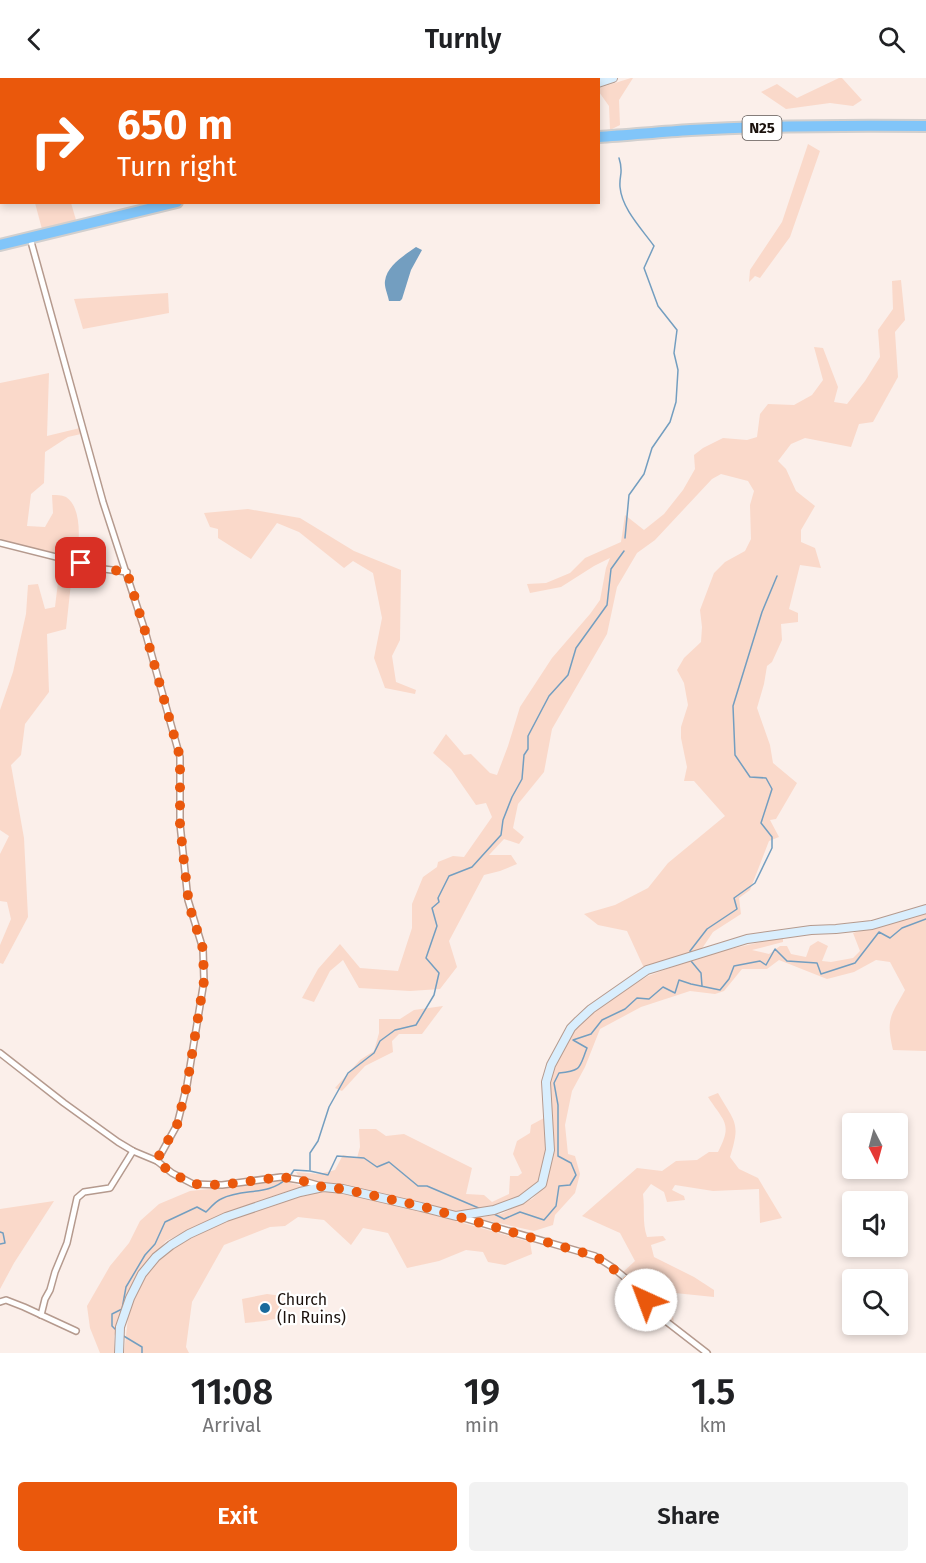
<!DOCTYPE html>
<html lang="en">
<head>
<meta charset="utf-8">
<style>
	:root { --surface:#fff; --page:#f2f2f2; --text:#202124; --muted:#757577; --accent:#ea580c }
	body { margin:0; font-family:"Fira Sans",sans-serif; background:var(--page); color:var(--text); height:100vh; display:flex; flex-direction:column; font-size:22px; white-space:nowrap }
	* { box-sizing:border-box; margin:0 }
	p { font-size:20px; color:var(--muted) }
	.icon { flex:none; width:33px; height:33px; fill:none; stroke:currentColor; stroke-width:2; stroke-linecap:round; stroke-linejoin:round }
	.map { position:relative; height:1275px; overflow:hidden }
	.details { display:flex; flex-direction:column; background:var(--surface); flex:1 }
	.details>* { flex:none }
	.banner { position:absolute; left:0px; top:0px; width:600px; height:126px; box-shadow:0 3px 9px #0003; background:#ea580c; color:#fff; overflow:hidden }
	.needle { width:39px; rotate:174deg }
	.controls { position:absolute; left:842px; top:1035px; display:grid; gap:12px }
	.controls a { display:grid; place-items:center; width:66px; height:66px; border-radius:6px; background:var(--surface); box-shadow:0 3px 9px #0003; font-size:30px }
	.pin { position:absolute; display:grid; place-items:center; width:51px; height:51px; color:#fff; margin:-26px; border-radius:12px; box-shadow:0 3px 9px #0006 }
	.me { position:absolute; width:66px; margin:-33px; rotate:317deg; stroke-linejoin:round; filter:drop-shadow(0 0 4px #0008) }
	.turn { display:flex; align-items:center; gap:21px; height:126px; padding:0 18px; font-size:27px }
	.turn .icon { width:78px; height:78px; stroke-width:2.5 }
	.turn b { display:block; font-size:42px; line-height:51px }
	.eta { display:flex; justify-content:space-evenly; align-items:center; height:102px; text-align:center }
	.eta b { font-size:36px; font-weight:600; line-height:42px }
	.cta { display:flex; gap:12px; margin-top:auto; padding:12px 18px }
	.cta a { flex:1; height:69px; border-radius:6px; background:var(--accent); color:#fff; font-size:24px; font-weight:600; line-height:69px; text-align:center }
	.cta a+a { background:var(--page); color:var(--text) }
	header { display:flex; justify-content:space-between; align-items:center; height:78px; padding:0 18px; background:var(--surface); font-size:27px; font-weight:600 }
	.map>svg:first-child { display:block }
	.green { fill:#fad9ca }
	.water { fill:#739ec0 }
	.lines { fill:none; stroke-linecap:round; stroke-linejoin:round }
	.stream { stroke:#739ec0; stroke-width:1.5 }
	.street-casing { stroke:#b59a8e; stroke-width:8 }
	.secondary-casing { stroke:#b59a8e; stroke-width:10 }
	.highway-casing { stroke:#d1cfce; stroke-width:14 }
	.street { stroke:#fff; stroke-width:5 }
	.secondary { stroke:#d9eefd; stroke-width:8 }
	.highway { stroke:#81c5f9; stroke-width:10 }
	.route { stroke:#ea580c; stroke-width:10; stroke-dasharray:0 18 }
	.poi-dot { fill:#1a6a9c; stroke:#fff; stroke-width:2 }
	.labels { text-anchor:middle; stroke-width:4.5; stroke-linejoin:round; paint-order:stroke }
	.shield { fill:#fff; stroke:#5f5855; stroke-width:1.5 }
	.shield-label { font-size:15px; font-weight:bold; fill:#1a110c }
	.poi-label { font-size:16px; fill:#1a110c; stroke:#fff; text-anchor:start }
</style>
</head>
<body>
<header><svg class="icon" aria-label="back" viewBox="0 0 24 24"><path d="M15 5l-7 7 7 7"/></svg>Turnly<svg class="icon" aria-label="search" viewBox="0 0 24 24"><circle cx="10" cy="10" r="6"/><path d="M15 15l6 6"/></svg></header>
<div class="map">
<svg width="926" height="1275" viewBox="0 0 926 1275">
	<rect width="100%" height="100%" fill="#fbefea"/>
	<!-- green -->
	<g class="green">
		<polygon points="631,0 633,0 619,22 620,47 610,52 609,28 599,14 599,10"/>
		<polygon points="839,0 842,0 862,22 853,28 830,25 786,31 761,14 777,6 797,20"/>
		<polygon points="808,66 820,73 790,159 760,200 755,198 749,204 750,192 782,144"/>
		<polygon points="35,125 71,125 76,142 42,151"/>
		<polygon points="901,202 905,242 895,254 898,299 873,344 859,346 851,369 805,360 791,366 778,383 786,391 796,413 815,428 801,452 801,464 815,470 821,490 800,487 789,531 798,535 798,544 781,546 782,562 772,584 767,588 764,606 757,630 770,667 773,685 797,705 776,741 770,742 779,759 769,763 750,812 739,820 741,836 713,854 701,872 644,890 627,853 598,847 584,836 615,827 648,810 668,785 725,738 694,703 684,703 687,689 681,660 681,649 688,627 684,605 677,592 684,580 701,564 702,549 700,532 714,495 725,484 745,473 751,461 750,427 754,413 748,403 721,396 712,401 655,462 637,475 617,509 607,556 552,651 544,694 518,726 513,750 524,759 519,766 504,761 489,777 511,777 517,786 500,793 484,797 449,863 457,889 440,911 410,913 359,910 343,882 330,893 314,924 302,920 318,891 340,866 360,890 398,893 412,850 412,826 423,799 437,789 438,784 453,778 464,779 492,739 486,725 476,727 451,691 433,675 446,656 464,677 471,676 490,695 497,697 508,668 520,629 552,580 590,536 600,522 606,490 610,480 594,488 561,509 530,515 527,506 546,505 570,495 585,480 621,464 625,437 644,452 664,436 683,412 695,391 694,377 703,370 723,360 747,362 757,359 760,336 768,326 794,327 812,317 823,302 814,269 823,270 838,309 834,324 847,326 865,303 880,279 878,252 893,231 892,203"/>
		<polygon points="168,215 169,235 83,251 74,221"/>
		<path d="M49,295L47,358L80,350L81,356L68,359L45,374L44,405L31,416L27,448L45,449L53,435L52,417C57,417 61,417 66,419C82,429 80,464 76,479L0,463V305Z"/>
		<polygon points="248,431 300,440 354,473 401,492 400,562 392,578 396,604 416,612 415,616 385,610 374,580 382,540 373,495 353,483 344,490 299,454 277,445 251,481 218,460 218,451 210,449 204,435"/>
		<polygon points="58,504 71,505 66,551 47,556 49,614 25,646 21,677 11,687 24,760 28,839 3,886 0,885 0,867 11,841 7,824 0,823 0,776 9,758 0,752 0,632 13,594 26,536 28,507 38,506 45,531 55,529"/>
		<path d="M926,834V973L893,972C886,941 890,939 905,912L890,884L876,882L854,894L827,901L779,882L767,891H742L724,913L715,916L690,913L641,929L600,951L585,989L572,1013L565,1047L568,1076L575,1078L580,1096L575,1115L555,1137L553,1147L534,1153L476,1140L501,1136L532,1121L546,1107L555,1072L549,1021L550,1002L555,986L575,949L602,925L648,898L704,877L783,859V864L752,872L769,876L780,868H787L791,876L806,879L810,868L818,863L828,868L822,883L831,884L853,880L860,873L853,855Z"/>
		<polygon points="443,928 422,956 399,956 392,963 393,974 365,988 342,1013 335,1010 360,982 374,973 379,955 379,941 400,941 414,932"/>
		<path d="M718,1015C735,1045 741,1044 730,1079L739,1091L758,1100L782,1140L760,1145L759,1111L713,1113L675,1107L672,1112L684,1118L685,1122L667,1124L664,1114L651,1106L643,1116C645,1132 642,1144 647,1159L663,1158L666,1162L651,1167L654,1179L694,1199L714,1212V1219L675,1215L671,1227L674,1244L623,1194L635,1183L620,1155L582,1138L637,1090L662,1093L676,1083L697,1082L709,1074H718C733,1045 724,1044 708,1019Z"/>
		<polygon points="544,1040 548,1072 540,1104 521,1120 493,1130 459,1135 424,1126 299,1099 296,1094 319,1096 335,1092 343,1077 357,1080 360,1069 359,1051 376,1051 386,1058 404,1056 472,1090 466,1116 484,1117 492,1124 509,1116 510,1098 518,1098 522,1095 513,1076 517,1063 530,1055 531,1047"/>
		<polygon points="279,1102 306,1109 222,1136 166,1163 139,1194 127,1230 114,1258 114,1275 100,1275 90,1250 87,1228 110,1188 129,1165 140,1143 159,1126 190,1113 229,1109"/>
		<polygon points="324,1111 417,1132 530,1164 532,1176 505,1187 488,1184 483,1174 466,1172 439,1183 407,1190 388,1155 363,1150 351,1167 324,1142 298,1139 285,1148 270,1149 224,1167 192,1224 186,1269 189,1275 124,1275 129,1231 145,1197 172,1170 224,1144"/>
		<polygon points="54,1123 14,1185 0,1211 0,1131"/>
		<polygon points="267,1216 282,1218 283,1239 265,1243 245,1245 242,1221"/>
	</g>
	<!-- water -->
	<path class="water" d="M416,169L422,172L411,192L402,221L400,223H389C388,217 384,209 385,203C387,187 405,177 416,169Z"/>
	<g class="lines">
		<!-- stream -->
		<g class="stream">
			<path d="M619,80C624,95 619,96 620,109C622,131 641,150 654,168L644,190L658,228L677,252L674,275L678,292L676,324L670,344L652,370L644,396L629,417L625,460"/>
			<polyline points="691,876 690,873 707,851 737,831 734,820 755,805 772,770 772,759 761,745 772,711 766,700 750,699 735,677 733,628 762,534 777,498"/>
			<polyline points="691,881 691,883 701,895 702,908"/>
			<polyline points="310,1092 310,1075 318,1063 329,1029 348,995 374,975 380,963 395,952 416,947 434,917 439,895 426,880 437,848 432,830 439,824 438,820 449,798 472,789 501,757 503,742 512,719 522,701 524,677 528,671 528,658 549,618 568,597 576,570 607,527 611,491 624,473"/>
			<polyline points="290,1098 294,1092 310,1093 328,1097 337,1078 364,1080 377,1089 389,1084 418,1108 427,1108 481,1131"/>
			<path d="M494,1136L504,1141L520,1134L544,1142L556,1128L559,1108L570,1107L576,1097L571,1085L558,1078V1027L554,1005L559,995C582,993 579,990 587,970L573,962L591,956L602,942L625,931L637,920L649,921L663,909L675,915L679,902L691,906L720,912L729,901L734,888L760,883L766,887L775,871L787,883L817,885L821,896L855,885L879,854L890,860L902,850L926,841"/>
			<polyline points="0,1154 3,1155 5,1165 0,1166"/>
			<path d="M116,1252L112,1248V1236L122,1231L126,1209L145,1177L155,1166L165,1144L197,1129L206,1134C211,1129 216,1123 221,1121C243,1110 268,1118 286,1101"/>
			<polyline points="122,1257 142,1269 142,1275"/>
		</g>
		<!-- street casing -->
		<g class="street-casing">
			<g id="street">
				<polyline points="30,160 103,424 145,553 180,679 180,746 188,822 203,871 204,903 187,1007 177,1047 157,1083"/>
				<polyline points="0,465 104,491 127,494"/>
				<polyline points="0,975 64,1025 118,1064 133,1073 157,1083 172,1095 193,1106 222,1107 281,1099 300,1102 321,1108"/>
				<polyline points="457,1138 595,1178 612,1189 629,1203 667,1244 707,1275"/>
				<polyline points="0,1224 6,1222 24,1229 76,1253"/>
				<polyline points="41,1237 45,1221 50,1212 55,1194 67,1165 77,1120 84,1114 110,1110 133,1073"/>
			</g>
		</g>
		<!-- secondary casing -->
		<g class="secondary-casing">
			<g id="secondary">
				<polyline points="55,2 60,0"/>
				<polyline points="598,5 613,0"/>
				<polyline points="0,18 2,17"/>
				<polyline points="119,1275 120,1249 130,1220 142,1196 156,1179 171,1167 189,1156 226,1139 300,1114 323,1109 343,1111 421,1129 456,1138 494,1132 521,1122 542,1106 550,1072 546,1004 551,987 571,950 577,944 591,931 647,892 747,861 811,852 836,851 872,847 926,831"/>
			</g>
		</g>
		<!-- highway casing -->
		<g class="highway-casing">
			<g id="highway">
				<path d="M598,59C629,57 660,54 691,52C769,48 848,47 926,48"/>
				<polyline points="0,167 177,124"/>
			</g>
		</g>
		<!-- street -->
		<use href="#street" class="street"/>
		<!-- secondary -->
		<use href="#secondary" class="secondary"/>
		<!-- highway -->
		<use href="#highway" class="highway"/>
	</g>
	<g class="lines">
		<!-- route -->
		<path class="route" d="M81,485L104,491L127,494L145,553L180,679V746L184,784L189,827L203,871L204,903L187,1007L177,1047L156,1083L172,1095L193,1106L222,1107L281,1099L300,1102L323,1109L343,1111L421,1128L595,1178C615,1191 631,1205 646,1222"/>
	</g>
	<!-- markers -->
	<circle class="poi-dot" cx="265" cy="1230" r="6"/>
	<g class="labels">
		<!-- shield labels -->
		<rect class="shield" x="742.5" y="38" width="39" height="24" rx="4.5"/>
		<g class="shield-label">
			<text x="762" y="55">N25</text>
		</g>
		<!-- poi labels -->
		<g class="poi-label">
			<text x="277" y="1227">Church<tspan x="277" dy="18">(In Ruins)</tspan></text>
		</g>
	</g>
</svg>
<div class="controls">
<a><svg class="needle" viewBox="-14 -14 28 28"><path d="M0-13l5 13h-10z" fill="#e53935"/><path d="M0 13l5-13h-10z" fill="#757577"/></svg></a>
<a><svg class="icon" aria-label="sound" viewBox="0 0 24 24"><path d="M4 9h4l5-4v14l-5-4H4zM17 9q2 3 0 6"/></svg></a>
<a><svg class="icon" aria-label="search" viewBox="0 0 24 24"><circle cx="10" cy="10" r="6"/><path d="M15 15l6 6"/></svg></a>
</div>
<div class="pin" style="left:81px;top:485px;background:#d93025"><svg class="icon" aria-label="arrive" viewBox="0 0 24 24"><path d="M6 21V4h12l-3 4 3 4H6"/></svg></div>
<svg class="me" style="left:646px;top:1222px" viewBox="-20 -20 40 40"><circle r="19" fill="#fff"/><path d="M0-13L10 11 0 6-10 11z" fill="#ea580c"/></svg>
<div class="banner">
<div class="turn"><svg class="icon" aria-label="right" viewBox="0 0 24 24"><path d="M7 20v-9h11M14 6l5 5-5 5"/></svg><div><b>650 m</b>Turn right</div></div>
</div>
</div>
<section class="details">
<div class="eta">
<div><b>11:08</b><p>Arrival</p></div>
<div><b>19</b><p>min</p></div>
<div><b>1.5</b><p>km</p></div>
</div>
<div class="cta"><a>Exit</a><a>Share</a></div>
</section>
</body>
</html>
